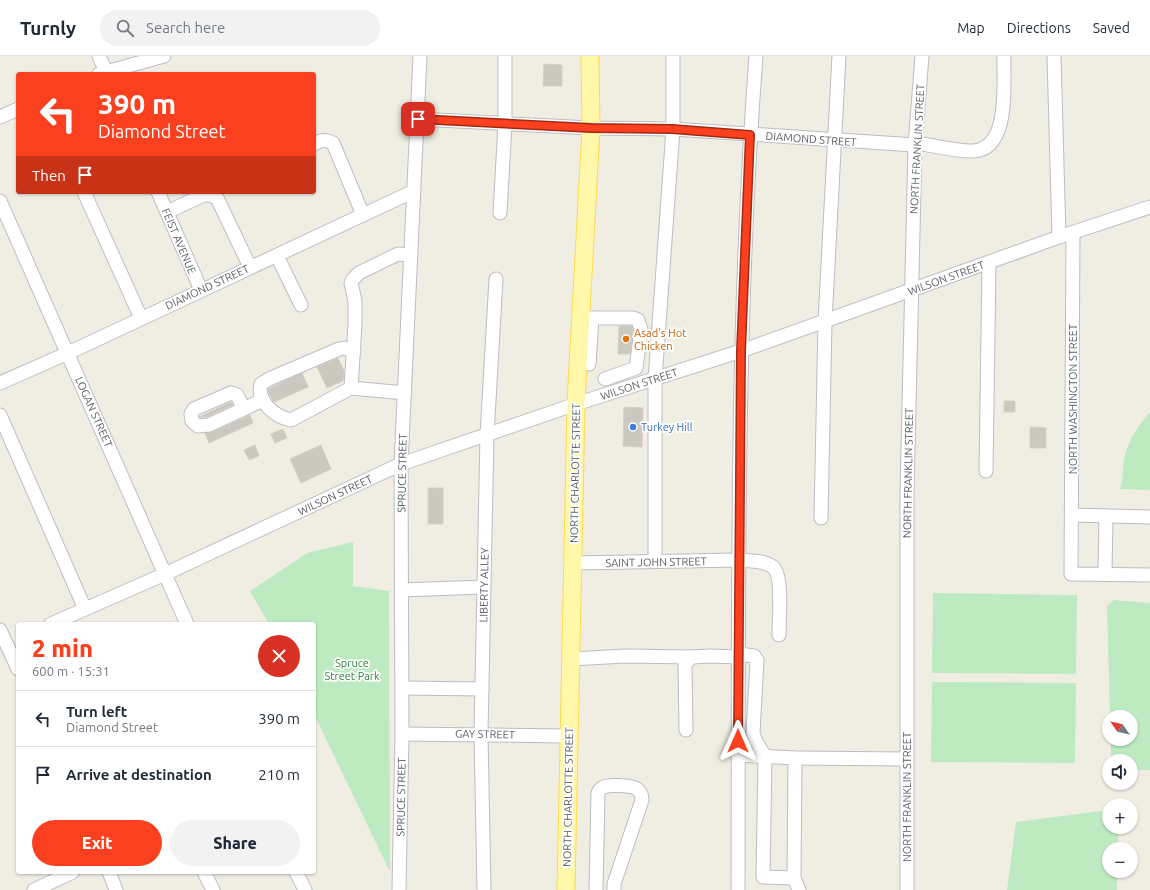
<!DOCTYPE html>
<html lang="en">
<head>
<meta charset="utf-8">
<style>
	:root { --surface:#fff; --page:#f2f2f3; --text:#1f2937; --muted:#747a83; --line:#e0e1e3; --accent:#fa401f }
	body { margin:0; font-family:Ubuntu,sans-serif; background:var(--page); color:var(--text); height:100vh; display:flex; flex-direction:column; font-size:15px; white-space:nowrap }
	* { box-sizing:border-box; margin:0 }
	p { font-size:13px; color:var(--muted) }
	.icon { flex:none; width:22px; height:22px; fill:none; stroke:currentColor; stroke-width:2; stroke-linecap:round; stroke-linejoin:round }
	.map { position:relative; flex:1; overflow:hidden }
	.panel { position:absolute; left:16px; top:566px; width:300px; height:252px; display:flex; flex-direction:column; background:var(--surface); border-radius:4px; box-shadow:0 1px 3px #0004 }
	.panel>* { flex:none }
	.hud { position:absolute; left:16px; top:16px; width:300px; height:122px; border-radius:4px; box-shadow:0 1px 3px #0004; background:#fa401f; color:#fff; overflow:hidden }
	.needle { width:26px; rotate:304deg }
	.tools { position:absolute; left:1102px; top:654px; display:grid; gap:8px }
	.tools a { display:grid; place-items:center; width:36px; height:36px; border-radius:50%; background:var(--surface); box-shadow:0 1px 3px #0004; font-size:20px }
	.pin { position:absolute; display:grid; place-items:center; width:34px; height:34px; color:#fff; margin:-17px; border-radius:8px; box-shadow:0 2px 6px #0006 }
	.me { position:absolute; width:44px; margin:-22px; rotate:0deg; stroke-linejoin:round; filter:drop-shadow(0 0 3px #0008) }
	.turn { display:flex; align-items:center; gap:14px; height:84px; padding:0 16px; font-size:18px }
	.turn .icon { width:52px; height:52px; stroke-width:2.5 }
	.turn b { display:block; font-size:28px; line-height:34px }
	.then { display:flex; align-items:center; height:38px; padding:0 16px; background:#0003; gap:8px; font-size:15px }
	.round { display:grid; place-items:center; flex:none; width:42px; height:42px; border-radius:21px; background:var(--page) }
	.head { display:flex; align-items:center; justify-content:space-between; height:68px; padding:0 16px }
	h1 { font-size:24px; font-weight:800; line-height:30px; color:var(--accent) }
	.cta { display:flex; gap:8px; margin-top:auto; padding:8px 16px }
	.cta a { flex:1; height:46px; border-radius:24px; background:var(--accent); color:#fff; font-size:16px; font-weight:800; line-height:46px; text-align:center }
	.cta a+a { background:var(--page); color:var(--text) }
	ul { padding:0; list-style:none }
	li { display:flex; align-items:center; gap:12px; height:56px; padding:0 16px; border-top:1px solid var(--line) }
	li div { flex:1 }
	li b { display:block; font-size:15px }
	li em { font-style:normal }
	header { display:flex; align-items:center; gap:24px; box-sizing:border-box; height:56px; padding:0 20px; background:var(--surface); border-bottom:1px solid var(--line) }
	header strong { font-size:19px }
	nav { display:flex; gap:22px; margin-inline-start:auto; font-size:14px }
	.search { width:280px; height:36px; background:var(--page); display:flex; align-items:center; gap:10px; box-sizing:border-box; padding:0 14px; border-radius:22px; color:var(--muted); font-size:15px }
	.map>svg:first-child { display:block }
	.green { fill:#bdeac1 }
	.building { fill:#cbc8c0; stroke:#d5d0c1 }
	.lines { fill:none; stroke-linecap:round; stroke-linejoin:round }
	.minor-casing { stroke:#bbbdc3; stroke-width:15 }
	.major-casing { stroke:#ffda4d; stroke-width:19 }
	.minor { stroke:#fff; stroke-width:13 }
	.major { stroke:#fff7a9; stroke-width:17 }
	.route-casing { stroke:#a22a14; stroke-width:10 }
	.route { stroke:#fa401f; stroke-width:7 }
	.food-dot { fill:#e8710a; stroke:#fff; stroke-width:1.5 }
	.shop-dot { fill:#3f7fe0; stroke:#fff; stroke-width:1.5 }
	.labels { text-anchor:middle; stroke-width:3.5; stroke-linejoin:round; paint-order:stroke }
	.street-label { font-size:11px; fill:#5b5f65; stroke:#fff }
	.food-label { font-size:11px; fill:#c56008; stroke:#fff; text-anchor:start }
	.shop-label { font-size:11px; fill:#366cbe; stroke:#fff; text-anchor:start }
	.park-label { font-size:11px; fill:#2c8437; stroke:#fff }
</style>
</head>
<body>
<header>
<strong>Turnly</strong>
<div class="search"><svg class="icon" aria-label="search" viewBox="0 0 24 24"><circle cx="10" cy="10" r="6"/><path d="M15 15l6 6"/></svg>Search here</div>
<nav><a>Map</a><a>Directions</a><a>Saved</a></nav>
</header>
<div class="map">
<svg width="1150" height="834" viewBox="0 0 1150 834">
	<rect width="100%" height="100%" fill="#f0eee3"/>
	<!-- green -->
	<g class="green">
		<path d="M1150,356V434L1120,433C1124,421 1122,410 1125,399C1130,382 1139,368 1150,356Z"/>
		<polygon points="353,486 353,530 389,535 390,816 314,658 314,568 269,568 250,535 307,497"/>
		<polygon points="933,537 1077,539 1076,618 932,617"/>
		<polygon points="1114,544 1150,547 1150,714 1131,714 1131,705 1111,705 1111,683 1131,683 1131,661 1110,661 1107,550"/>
		<polygon points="932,626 1076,627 1075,707 931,706"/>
		<polygon points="1109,754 1109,771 1118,771 1118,793 1109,793 1109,815 1117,815 1117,834 1007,834 1016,766"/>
	</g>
	<!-- building -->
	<g class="building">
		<polygon points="544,8 562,9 562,30 543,30"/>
		<polygon points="619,270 631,270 633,275 630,298 618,298"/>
		<polygon points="338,302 344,315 343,325 327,332 317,311"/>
		<polygon points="302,317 308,331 274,346 269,338 268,333"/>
		<rect x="1004" y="345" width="11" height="11"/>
		<polygon points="231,346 233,349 207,361 199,361"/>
		<polygon points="624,351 643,352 642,391 623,390"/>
		<polygon points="250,359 253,367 209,387 205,377 212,376"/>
		<polygon points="1030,371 1046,372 1046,392 1030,392"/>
		<polygon points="283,373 287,382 275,387 271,378"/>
		<polygon points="255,389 259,400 249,404 244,394"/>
		<polygon points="321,389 331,413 301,427 290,403"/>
		<rect x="428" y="432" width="15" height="36"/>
	</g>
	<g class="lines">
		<!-- minor casing -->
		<g class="minor-casing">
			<g id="minor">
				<polyline points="99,0 107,18"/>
				<polyline points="1054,0 1059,181"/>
				<polyline points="99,18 164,0"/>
				<polyline points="0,61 18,53"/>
				<polyline points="418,63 591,72 673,73 915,89"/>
				<path d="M916,87C931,89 960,96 974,95C1011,92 1003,25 1004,0"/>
				<path d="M314,88C321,84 326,83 333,87L363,159"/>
				<polyline points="84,136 141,262"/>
				<polyline points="158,136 201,234"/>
				<polyline points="0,145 187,568"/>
				<polyline points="167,156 206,138 217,142 250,211"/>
				<polyline points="500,157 505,68 505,0"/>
				<polyline points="1073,177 1071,518 1150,519"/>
				<polyline points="277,200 301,249"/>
				<polyline points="583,262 592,262 589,308"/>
				<polyline points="592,262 633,262 638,264 641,274 636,312 605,323"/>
				<polyline points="0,327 68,297 414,135"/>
				<path d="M351,332L291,364C275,361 256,345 261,328L269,323L339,293L344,292L354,295"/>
				<polyline points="405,337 351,332 355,268 355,245 351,227 353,223 359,217 398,198 411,199"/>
				<polyline points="244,353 237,339 231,337 194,353 191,358 192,365 198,370 209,369 263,344"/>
				<polyline points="0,359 85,553"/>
				<polyline points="986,415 989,207"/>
				<polyline points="1072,459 1150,461"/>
				<polyline points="821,462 825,266 839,0"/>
				<polyline points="655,505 655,324 673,73 673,0"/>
				<path d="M573,507L739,504C750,505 764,504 773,511C783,519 779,564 779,579"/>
				<polyline points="1105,518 1106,460"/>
				<polyline points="402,534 484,531"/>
				<polyline points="51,568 165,518 401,408 576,348 741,295 1059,181 1150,151"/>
				<polyline points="0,574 18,613"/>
				<polyline points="739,598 754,600 757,604 753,677 756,686 765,700 763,821 794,822"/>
				<polyline points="570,603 626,600 692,601"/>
				<polyline points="402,632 482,633"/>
				<polyline points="686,674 685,608 692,601 710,600 739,601"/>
				<polyline points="402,678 568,680"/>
				<polyline points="738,699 795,702 794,822 799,834"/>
				<polyline points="795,702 907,703"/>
				<polyline points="109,816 116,834"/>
				<polyline points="204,816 213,834"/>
				<polyline points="296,816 305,834"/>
				<polyline points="34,834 73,816"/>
				<polyline points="399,834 402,678 401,408 420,0"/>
				<polyline points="484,834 481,678 487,379 496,223"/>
				<path d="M596,834L598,737C598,736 601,732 602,732C606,728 632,729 637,733C641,736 642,740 642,744L614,828V834"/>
				<path d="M738,834C739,556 735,277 756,0"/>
				<polyline points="907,834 907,437 915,89 922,0"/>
			</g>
		</g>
		<!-- major casing -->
		<g class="major-casing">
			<polyline id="major" points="566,834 576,348 591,72 590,0"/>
		</g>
		<!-- minor -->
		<use href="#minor" class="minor"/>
		<!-- major -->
		<use href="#major" class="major"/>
	</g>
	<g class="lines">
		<!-- route casing -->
		<g class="route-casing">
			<polyline id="route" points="418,63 591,72 672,73 750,79 741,295 738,685"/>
		</g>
		<!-- route -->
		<use href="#route" class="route"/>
	</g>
	<!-- markers -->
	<circle class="food-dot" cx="626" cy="283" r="4"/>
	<circle class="shop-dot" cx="633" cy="371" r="4"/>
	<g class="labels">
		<!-- street labels -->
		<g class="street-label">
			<text transform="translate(811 83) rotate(4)" y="4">DIAMOND STREET</text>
			<text transform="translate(917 93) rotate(-87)" y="4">NORTH FRANKLIN STREET</text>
			<text transform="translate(179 185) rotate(67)" y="4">FEIST AVENUE</text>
			<text transform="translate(946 222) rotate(-20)" y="4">WILSON STREET</text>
			<text transform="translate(207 231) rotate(-25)" y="4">DIAMOND STREET</text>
			<text transform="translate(639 328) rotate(-18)" y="4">WILSON STREET</text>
			<text transform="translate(1073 343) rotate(-90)" y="4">NORTH WASHINGTON STREET</text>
			<text transform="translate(94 356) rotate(66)" y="4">LOGAN STREET</text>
			<text transform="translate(402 417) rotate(-89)" y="4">SPRUCE STREET</text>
			<text transform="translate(575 417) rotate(-89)" y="4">NORTH CHARLOTTE STREET</text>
			<text transform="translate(908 417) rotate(-89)" y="4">NORTH FRANKLIN STREET</text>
			<text transform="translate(335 439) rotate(-25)" y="4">WILSON STREET</text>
			<text transform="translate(656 506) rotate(-1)" y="4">SAINT JOHN STREET</text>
			<text transform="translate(484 529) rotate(-89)" y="4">LIBERTY ALLEY</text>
			<text transform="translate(485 678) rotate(1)" y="4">GAY STREET</text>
			<text transform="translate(401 741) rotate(-89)" y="4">SPRUCE STREET</text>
			<text transform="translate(568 741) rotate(-89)" y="4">NORTH CHARLOTTE STREET</text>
			<text transform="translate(907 741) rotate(-90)" y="4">NORTH FRANKLIN STREET</text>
		</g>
		<!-- food labels -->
		<g class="food-label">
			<text x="634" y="281">Asad's Hot<tspan x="634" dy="13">Chicken</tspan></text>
		</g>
		<!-- shop labels -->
		<g class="shop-label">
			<text x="641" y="375">Turkey Hill</text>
		</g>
		<!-- park labels -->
		<g class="park-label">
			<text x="352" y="611">Spruce<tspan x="352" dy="13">Street Park</tspan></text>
		</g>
	</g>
</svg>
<div class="tools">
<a><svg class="needle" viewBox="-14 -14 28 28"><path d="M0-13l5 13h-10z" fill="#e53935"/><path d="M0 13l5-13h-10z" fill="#747a83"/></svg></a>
<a><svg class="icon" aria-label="sound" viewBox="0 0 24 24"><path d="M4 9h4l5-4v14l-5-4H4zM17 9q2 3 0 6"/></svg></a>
<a>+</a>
<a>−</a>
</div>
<div class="pin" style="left:418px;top:63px;background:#d93025"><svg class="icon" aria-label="arrive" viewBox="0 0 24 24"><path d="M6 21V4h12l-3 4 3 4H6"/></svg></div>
<svg class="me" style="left:738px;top:685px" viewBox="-20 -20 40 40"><path d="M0-17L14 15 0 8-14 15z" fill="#fa401f" stroke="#fff" stroke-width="4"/></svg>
<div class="hud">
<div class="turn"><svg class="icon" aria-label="left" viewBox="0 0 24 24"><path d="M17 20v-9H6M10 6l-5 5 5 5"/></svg><div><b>390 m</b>Diamond Street</div></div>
<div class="then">Then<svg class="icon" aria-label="arrive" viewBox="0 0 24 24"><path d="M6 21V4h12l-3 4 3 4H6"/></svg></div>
</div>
<section class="panel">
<div class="head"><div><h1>2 min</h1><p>600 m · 15:31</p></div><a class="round" style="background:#d93025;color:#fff"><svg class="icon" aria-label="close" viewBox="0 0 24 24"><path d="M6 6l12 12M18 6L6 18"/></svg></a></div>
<ul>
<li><svg class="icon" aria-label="left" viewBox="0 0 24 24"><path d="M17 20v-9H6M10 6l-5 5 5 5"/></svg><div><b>Turn left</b><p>Diamond Street</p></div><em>390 m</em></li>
<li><svg class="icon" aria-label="arrive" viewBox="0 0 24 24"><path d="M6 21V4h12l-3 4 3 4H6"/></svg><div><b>Arrive at destination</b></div><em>210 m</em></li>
</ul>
<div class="cta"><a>Exit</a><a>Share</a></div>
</section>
</div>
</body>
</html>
